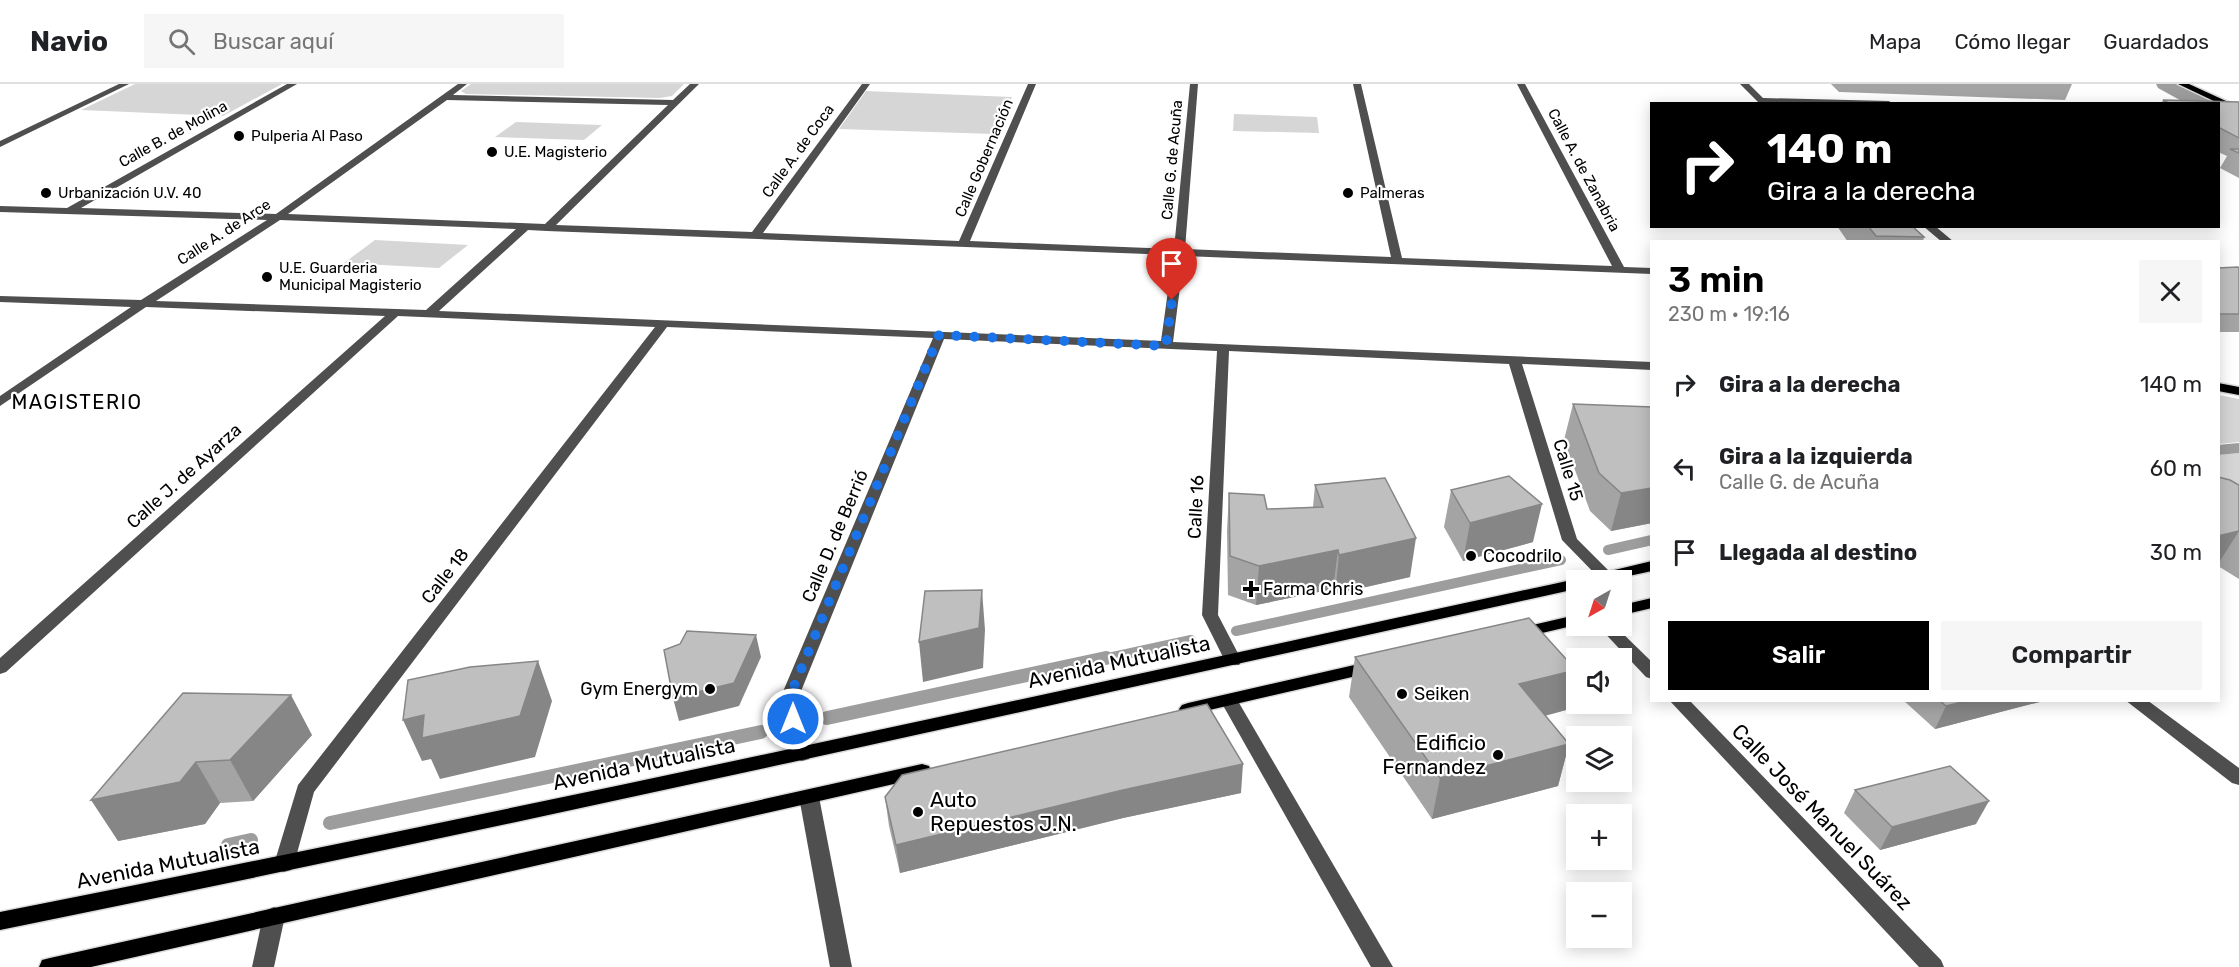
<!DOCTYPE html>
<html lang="es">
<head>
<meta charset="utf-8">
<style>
	:root { --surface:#fff; --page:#f6f6f6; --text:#202124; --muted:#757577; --line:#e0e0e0; --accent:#000 }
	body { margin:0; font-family:Rubik,sans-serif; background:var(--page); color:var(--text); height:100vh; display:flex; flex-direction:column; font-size:22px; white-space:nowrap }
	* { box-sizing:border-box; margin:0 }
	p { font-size:20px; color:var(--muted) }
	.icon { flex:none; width:33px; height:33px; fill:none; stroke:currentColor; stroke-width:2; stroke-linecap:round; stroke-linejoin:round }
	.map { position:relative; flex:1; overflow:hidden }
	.drawer { position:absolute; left:1650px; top:156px; width:570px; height:462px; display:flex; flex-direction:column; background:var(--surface); border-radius:0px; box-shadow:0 3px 15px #0003 }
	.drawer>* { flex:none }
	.guide { position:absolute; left:1650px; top:18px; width:570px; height:126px; border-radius:0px; box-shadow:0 3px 15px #0003; background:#000; color:#fff; overflow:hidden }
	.needle { width:39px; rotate:219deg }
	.fabs { position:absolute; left:1566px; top:486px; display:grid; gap:12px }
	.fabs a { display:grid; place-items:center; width:66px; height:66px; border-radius:0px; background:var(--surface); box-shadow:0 3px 15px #0003; font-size:30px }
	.pin { position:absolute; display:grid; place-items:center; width:51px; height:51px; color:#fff; margin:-62px -26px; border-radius:50% 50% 50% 0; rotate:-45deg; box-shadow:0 0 6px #0007 }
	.pin .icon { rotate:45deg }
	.me { position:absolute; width:66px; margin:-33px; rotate:0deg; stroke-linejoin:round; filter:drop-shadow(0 0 4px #0008) }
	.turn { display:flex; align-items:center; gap:21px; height:126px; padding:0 18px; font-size:27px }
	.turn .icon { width:78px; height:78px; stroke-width:2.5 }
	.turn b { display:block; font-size:42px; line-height:51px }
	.round { display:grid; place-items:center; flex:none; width:63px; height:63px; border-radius:0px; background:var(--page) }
	.headline { display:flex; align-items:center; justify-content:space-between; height:102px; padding:0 18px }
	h1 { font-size:36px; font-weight:600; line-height:45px; color:var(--accent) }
	.primary-button { display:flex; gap:12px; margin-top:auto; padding:12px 18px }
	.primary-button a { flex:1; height:69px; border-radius:0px; background:var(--accent); color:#fff; font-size:24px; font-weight:600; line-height:69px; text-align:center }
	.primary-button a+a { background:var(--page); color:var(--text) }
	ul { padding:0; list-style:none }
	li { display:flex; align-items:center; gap:18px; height:84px; padding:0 18px }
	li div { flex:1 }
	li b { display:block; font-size:22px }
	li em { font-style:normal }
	header { display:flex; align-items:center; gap:36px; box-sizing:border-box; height:84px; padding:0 30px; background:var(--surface); border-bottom:2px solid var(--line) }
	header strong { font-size:28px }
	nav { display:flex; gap:33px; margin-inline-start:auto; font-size:21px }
	.search { width:420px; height:54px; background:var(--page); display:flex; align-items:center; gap:15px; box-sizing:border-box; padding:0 21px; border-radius:0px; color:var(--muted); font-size:22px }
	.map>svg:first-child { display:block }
	.green { fill:#d6d6d6 }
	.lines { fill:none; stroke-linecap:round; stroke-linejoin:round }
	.stream-far1 { stroke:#9d9d9d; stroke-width:10 }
	.stream { stroke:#9d9d9d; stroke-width:14 }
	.canal { fill:#9d9d9d; fill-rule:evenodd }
	.major-casing { stroke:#dbdbdb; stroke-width:3 }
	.minor { fill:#4f4f4f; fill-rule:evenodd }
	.major { fill:#000; fill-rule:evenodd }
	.wall { fill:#a4a4a4 }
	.shaded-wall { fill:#868686 }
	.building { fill:#bfbfbf; stroke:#868686; stroke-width:1.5 }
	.route { stroke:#1a73e8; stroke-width:10; stroke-dasharray:0 18 }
	.poi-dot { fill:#000; stroke:#fff; stroke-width:2 }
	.labels { text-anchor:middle; stroke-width:4.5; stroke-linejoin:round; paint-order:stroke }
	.far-street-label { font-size:15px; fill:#000; stroke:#fff }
	.far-poi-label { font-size:15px; fill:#000; stroke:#fff; text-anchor:start }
	.street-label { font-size:18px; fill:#000; stroke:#fff }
	.poi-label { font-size:18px; fill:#000; stroke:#fff; text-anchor:start }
	.neighbourhood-label { font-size:20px; letter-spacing:1.5px; fill:#000; stroke:#fff }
	.near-street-label { font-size:21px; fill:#000; stroke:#fff }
	.near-poi-label { font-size:21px; fill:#000; stroke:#fff; text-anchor:end }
</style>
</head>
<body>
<header>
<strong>Navio</strong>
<div class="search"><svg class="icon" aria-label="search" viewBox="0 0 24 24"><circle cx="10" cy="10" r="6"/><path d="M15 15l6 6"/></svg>Buscar aquí</div>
<nav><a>Mapa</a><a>Cómo llegar</a><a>Guardados</a></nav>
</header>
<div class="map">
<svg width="2239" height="883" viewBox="0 0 2239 883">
	<rect width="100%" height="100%" fill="#fff"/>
	<!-- green -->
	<g class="green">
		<polygon points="135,0 282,0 223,32 81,26"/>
		<polygon points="471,0 684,0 672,12 660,14 466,10 461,7"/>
		<polygon points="866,7 1012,13 994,50 839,45"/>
		<polygon points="1234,30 1317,33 1319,49 1233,47"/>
		<polygon points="516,38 602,41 584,56 495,53"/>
		<polygon points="375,156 468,161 439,184 344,179"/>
		<polygon points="2219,311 2239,315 2239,358 2219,360"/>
		<polygon points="2239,369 2239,409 2219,402 2218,371"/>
	</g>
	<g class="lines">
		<!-- stream-far1 -->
		<g class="stream-far1">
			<polyline points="2218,366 2239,364"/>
			<polyline points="1608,466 1652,456"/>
			<polyline points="1236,547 1561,476"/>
			<polyline points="1099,576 1191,556"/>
		</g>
		<!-- stream -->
		<g class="stream">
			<polyline points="827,634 1106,574"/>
			<polyline points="330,739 761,648"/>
			<polyline points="228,761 251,756"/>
		</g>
		<!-- canal -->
		<polygon class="canal" points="2156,0 2179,0 2210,16 2212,20 2187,20 2158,4"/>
		<!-- major casing -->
		<g class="major-casing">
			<g id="major">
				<polygon points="2178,0 2189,0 2239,23 2239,29"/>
				<polygon points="2218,299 2239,303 2239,311 2218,307"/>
				<polygon points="1652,477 1652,487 1610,496 1583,496 1585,493"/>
				<path d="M1576,495L1582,496H1576V505C1051,621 527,739 0,846V828C527,724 1051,609 1576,495Z"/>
				<polygon points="1652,514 1652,524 1622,531 1622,521"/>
				<polygon points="1576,531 1576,541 1521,554 1515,553 1513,549 1515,545"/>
				<polygon points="1372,577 1378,579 1381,583 1378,587 1188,631 1182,629 1179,625 1182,621 1188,619"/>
				<polygon points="922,680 929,682 931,687 929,692 91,883 39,883 42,876 50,874"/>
			</g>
		</g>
		<!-- minor -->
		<g class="minor">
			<polygon points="119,0 129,0 0,63 0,57"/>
			<path d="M287,0H297L81,124L276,130L458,0H467L453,11L673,16L690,0H699L556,141L752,148L862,0H870L763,149L959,157L1028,0H1036L970,157L1174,165L1190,0H1198L1185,165L1391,173L1353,0H1361L1402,174L1612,182L1517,0H1525L1624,183L1652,184V190L1184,172L1173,258L1652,278V286L1522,280L1577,455L1615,493L1612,496H1601L1562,456L1509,280L1229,267L1218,531L1242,577L1239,581H1227L1202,531L1217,267L944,255L797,617L811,670L809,675L802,677L795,675L793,670L779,617L933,254L667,243L314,708L294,780L291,786L284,788L277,786L274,780L298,701L655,243L398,232L6,588L0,590V574L385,232L146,223L0,322V312L131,223L0,218V212L141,216L267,136L0,128V122L67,124ZM447,16L668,21L545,140L288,130ZM280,136L516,145L426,226L156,217ZM528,146L547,147L1173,171L1161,257L439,227Z"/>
			<polygon points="1740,0 1749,0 1763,14 1889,17 1893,20 1760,20"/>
			<polygon points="1923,142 1935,142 1954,158 1942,158"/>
			<polygon points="1598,542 1615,542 1652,578 1652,595 1646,593"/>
			<polygon points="1229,610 1235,612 1393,883 1371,883 1220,616 1223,612"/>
			<polygon points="1669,616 1689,616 1941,876 1944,883 1919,883"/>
			<polygon points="2125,616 2147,616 2239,684 2239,701 2232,699"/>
			<polygon points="809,706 816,708 819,713 852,883 830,883 799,713 802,708"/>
			<polygon points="274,823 281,826 285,832 274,883 252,883 263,832 267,826"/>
		</g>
		<!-- major -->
		<use href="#major" class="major"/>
	</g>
	<!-- wall -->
	<g class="wall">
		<polygon points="1831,0 2072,0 2065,16 1839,8"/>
		<polygon points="2163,16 2239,18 2239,94 2220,84 2227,72 2218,68 2218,20 2161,20"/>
		<polygon points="1837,142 1912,142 1924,153 1923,158 1848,158"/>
		<rect x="2218" y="184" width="21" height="64"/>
		<polygon points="1573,320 1652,324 1652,439 1611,447 1590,427 1564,356"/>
		<polygon points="2218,393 2239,401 2239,495 2218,482"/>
		<polygon points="1315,401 1410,493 1335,510 1333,505 1256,521 1228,511 1227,447 1229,409 1267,425 1313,423"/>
		<polygon points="1451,406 1533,458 1463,477 1444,443"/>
		<polygon points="1355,573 1566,626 1545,632 1569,660 1558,702 1432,735 1349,613"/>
		<polygon points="183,609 312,651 253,717 220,719 205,740 118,757"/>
		<polygon points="1903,616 2047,616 1935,645"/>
		<polygon points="1855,706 1976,740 1880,766 1844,729"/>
		<polygon points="1241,709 1123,734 900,789 889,742 885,713"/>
	</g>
	<!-- shaded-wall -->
	<g class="shaded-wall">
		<polygon points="1652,404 1652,439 1611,447 1621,409"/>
		<polygon points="1542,420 1533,458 1463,477 1470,439"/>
		<polygon points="2239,447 2218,480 2218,452"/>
		<polygon points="1416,454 1410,493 1335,510 1339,471"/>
		<polygon points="1338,466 1333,505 1256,521 1259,482"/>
		<polygon points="982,506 985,546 983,584 923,598 919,558"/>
		<polygon points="756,551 761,573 739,622 679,637 673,614"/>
		<polygon points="538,577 552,617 535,673 440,695 431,675 422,677 403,636 424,631"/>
		<polygon points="1576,586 1566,626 1509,641 1519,600"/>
		<polygon points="291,611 312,651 253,717 230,676"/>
		<polygon points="1970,616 2047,616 1935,645 1946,622"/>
		<polygon points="1569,660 1558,702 1432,735 1440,694"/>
		<polygon points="196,678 220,719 205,740 118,757 91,716"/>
		<polygon points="1243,680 1241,709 1123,734 900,789 896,761 1123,706"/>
		<polygon points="1989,717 1976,740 1880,766 1892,743"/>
	</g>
	<!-- building -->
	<g class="building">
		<polygon points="2163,16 2239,18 2239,54 2218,43 2218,20 2170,20"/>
		<polygon points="2230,65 2239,65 2239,69"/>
		<polygon points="1868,142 1912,142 1924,153 1876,152"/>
		<polygon points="2238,183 2239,184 2239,230 2218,230 2218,184"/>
		<polygon points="1573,320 1652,323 1652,404 1621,409 1599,389"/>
		<polygon points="1509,392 1542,420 1470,439 1451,406"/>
		<polygon points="2218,393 2230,396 2239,401 2239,447 2218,452"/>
		<polygon points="1385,394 1416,454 1339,471 1338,466 1259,482 1230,472 1229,409 1264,411 1267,425 1323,423 1315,401"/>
		<polygon points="982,506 979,544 919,558 925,507"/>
		<polygon points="1529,534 1576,586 1519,600 1569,660 1440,694 1355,573"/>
		<polygon points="687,547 756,551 734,599 673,614 664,566 680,560"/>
		<polygon points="538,577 520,632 422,654 424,631 403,636 408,596 470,583"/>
		<polygon points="183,609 291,611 230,676 196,678 180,698 91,716"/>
		<polygon points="1939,616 1970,616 1946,622"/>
		<polygon points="1207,620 1243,680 1123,706 896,761 885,713 902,691"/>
		<polygon points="1950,682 1989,717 1892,743 1855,706"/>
	</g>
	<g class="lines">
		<!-- route -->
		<polyline class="route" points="793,635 788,617 939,251 1166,262 1172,216"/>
	</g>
	<!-- markers -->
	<g class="poi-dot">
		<circle cx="239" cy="52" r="6"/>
		<circle cx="492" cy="68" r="6"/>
		<circle cx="46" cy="109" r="6"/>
		<circle cx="1348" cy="109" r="6"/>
		<circle cx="267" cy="193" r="6"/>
		<circle cx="1471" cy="472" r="6"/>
		<path d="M1248 496h6v6h6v6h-6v6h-6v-6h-6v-6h6z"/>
		<circle cx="710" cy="605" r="6"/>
		<circle cx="1402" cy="610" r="6"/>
		<circle cx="1498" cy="671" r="6"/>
		<circle cx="918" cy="728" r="6"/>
	</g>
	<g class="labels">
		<!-- far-street labels -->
		<g class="far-street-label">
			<text transform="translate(173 50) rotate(-29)" y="5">Calle B. de Molina</text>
			<text transform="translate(798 67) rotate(-54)" y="5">Calle A. de Coca</text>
			<text transform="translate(984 74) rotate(-67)" y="5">Calle Gobernación</text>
			<text transform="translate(1172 76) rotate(-85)" y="5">Calle G. de Acuña</text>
			<text transform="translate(1584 86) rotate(62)" y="5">Calle A. de Zanabria</text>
			<text transform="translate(224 148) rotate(-33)" y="5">Calle A. de Arce</text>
		</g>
		<!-- far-poi labels -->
		<g class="far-poi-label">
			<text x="251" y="57">Pulperia Al Paso</text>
			<text x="504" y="73">U.E. Magisterio</text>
			<text x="58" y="114">Urbanización U.V. 40</text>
			<text x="1360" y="114">Palmeras</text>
			<text x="279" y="189">U.E. Guarderia<tspan x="279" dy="17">Municipal Magisterio</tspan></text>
		</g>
		<!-- street labels -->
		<g class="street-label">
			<text transform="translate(1568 386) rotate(73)" y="6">Calle 15</text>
			<text transform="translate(184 392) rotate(-42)" y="6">Calle J. de Ayarza</text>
			<text transform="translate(1196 423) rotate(-87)" y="6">Calle 16</text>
			<text transform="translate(835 452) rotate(-67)" y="6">Calle D. de Berrió</text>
			<text transform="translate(445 492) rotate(-52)" y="6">Calle 18</text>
		</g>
		<!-- poi labels -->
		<g class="poi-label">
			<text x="1483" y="478">Cocodrilo</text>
			<text x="1263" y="511">Farma Chris</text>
			<text x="698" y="611" text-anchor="end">Gym Energym</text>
			<text x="1414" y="616">Seiken</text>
		</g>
		<!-- neighbourhood labels -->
		<g class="neighbourhood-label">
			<text x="77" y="325">MAGISTERIO</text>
		</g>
		<!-- near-street labels -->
		<g class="near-street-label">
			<text transform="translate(1119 578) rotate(-12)" y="7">Avenida Mutualista</text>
			<text transform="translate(644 680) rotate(-12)" y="7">Avenida Mutualista</text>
			<text transform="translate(1822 733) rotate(46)" y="7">Calle José Manuel Suárez</text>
			<text transform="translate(168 780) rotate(-11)" y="7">Avenida Mutualista</text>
		</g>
		<!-- near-poi labels -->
		<g class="near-poi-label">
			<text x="1486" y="666">Edificio<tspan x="1486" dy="24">Fernandez</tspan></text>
			<text x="930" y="723" text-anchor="start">Auto<tspan x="930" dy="24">Repuestos J.N.</tspan></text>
		</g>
	</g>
</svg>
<div class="fabs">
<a><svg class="needle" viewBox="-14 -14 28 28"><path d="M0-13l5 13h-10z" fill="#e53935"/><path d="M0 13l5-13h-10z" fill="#757577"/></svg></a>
<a><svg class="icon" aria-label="sound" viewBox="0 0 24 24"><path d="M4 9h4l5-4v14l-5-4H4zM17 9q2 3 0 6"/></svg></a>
<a><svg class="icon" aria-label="layers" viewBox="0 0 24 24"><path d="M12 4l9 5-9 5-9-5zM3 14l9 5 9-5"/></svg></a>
<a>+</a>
<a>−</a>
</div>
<div class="pin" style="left:1172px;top:216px;background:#d93025"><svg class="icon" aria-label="arrive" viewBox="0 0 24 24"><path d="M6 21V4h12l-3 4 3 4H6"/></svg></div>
<svg class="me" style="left:793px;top:635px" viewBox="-20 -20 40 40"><circle r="17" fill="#1a73e8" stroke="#fff" stroke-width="3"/><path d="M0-11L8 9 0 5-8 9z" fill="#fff"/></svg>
<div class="guide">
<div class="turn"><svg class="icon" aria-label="right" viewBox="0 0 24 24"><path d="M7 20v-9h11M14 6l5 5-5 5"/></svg><div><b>140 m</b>Gira a la derecha</div></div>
</div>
<section class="drawer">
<div class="headline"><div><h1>3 min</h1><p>230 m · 19:16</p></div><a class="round"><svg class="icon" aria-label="close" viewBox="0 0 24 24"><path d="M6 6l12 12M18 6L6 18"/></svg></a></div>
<ul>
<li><svg class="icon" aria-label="right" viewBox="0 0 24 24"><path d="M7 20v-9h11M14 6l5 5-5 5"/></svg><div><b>Gira a la derecha</b></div><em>140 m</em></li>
<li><svg class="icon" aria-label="left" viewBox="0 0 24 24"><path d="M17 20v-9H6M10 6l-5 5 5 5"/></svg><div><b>Gira a la izquierda</b><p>Calle G. de Acuña</p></div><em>60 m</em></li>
<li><svg class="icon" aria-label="arrive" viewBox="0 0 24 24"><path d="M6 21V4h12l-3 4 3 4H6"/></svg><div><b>Llegada al destino</b></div><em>30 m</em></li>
</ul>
<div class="primary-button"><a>Salir</a><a>Compartir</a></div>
</section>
</div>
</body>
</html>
